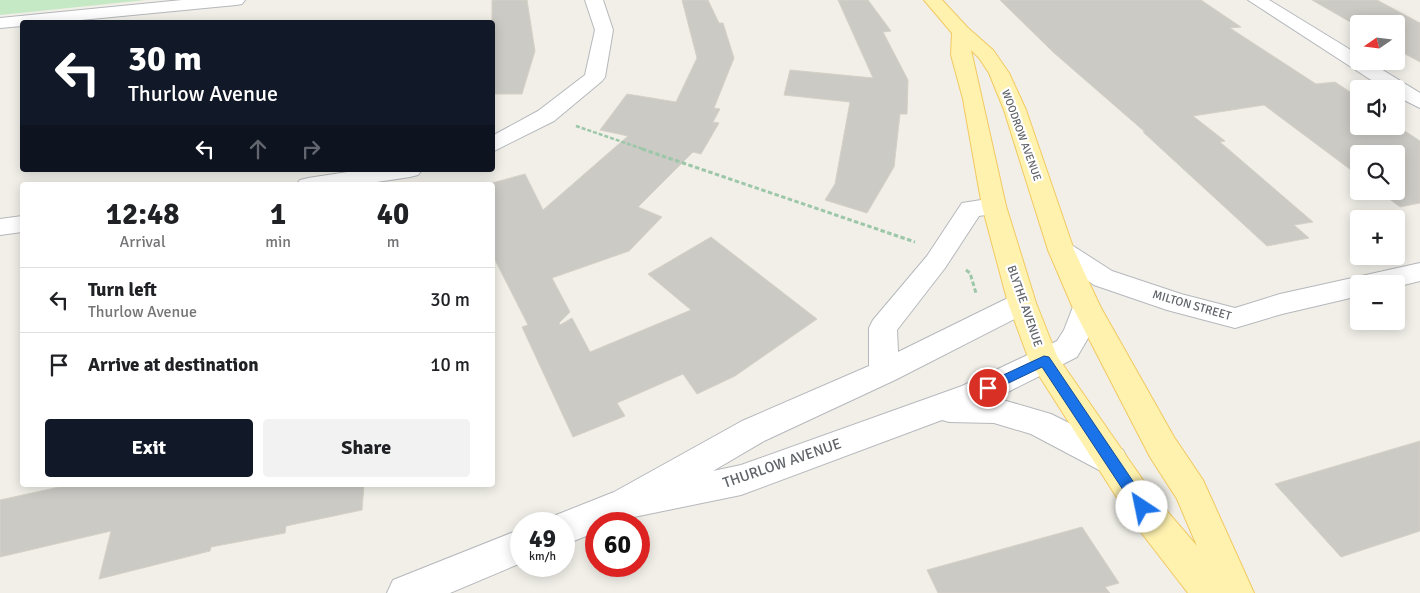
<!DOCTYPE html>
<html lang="en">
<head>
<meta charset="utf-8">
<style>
	:root { --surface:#fff; --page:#f2f2f2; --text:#202124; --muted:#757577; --line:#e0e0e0; --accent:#111827 }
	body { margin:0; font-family:Signika,sans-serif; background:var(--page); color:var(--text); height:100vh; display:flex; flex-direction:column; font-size:19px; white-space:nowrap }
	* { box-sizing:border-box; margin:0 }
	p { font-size:16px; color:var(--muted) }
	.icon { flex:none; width:28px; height:28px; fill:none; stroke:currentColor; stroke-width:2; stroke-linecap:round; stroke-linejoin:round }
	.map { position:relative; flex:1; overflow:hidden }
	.drawer { position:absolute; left:20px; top:182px; width:475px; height:305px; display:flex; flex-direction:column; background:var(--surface); border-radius:5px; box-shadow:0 2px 12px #0003 }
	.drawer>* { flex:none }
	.top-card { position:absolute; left:20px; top:20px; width:475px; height:152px; border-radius:5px; box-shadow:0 2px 12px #0003; background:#111827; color:#fff; overflow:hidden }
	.needle { width:32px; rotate:256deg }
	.tools { position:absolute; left:1350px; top:15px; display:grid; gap:10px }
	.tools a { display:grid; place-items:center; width:55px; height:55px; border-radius:5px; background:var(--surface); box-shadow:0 2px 12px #0003; font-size:25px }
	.speed { position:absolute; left:510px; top:512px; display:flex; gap:10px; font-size:25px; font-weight:700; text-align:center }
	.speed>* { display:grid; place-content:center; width:65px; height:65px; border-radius:50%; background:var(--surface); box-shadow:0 2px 12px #0003; line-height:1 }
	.speed small { font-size:12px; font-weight:400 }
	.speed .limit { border:8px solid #d22; background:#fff; color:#111 }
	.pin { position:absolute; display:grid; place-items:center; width:42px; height:42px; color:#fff; margin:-21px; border:2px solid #fff; border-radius:50%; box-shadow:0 1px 5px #0007 }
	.me { position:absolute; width:55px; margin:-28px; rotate:326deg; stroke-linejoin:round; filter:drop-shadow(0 0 4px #0008) }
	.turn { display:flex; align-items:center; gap:18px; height:105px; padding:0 25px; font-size:22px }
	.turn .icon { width:65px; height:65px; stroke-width:2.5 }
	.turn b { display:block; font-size:35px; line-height:42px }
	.lanes { display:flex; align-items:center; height:48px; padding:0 25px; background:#0003; justify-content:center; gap:25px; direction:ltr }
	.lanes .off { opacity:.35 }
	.eta { display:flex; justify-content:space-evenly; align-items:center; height:85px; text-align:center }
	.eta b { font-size:30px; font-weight:700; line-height:35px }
	.action { display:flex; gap:10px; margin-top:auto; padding:10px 25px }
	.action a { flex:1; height:58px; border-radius:5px; background:var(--accent); color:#fff; font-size:20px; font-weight:700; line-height:58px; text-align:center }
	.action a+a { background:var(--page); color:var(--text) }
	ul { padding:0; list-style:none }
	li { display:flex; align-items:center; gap:15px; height:65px; padding:0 25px; border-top:1px solid var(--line) }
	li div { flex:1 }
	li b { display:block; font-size:19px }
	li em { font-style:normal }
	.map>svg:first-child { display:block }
	.green { fill:#c5e8c5 }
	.building { fill:#cccac5; stroke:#d6d1c6 }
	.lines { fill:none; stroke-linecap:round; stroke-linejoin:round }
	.minor-casing { stroke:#b5b8bc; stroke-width:2 }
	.primary-casing { stroke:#f2c960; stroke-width:2 }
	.path-far1 { stroke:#9cc7a9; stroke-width:2.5; stroke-dasharray:4 2; stroke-linecap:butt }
	.path { stroke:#9cc7a9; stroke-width:3; stroke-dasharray:4.5 2.5; stroke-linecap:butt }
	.minor { fill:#fff; fill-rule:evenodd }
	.primary { fill:#fff2af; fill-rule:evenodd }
	.route { fill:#1a73e8; stroke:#114b97 }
	.labels { text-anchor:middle; stroke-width:4.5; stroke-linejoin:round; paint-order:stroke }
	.far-street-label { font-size:11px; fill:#5f6368; stroke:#fff }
	.street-label { font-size:12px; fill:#5f6368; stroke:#fff }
	.near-street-label { font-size:15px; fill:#5f6368; stroke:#fff }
</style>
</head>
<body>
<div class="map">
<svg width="1420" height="593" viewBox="0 0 1420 593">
	<rect width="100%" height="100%" fill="#f1efe8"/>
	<!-- green -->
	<polygon class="green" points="0,0 146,0 0,15"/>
	<!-- building -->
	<g class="building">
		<polygon points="492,0 527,0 535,51 522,94 492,94"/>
		<polygon points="682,0 708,0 719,23 723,23 734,58 714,108 720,109 713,122 719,123 701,154 693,152 638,207 662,217 629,251 552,278 570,312 559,323 560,325 572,318 590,352 691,310 648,274 711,237 817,319 735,376 697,394 683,374 617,403 625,416 573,437 522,327 528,325 492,254 492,183 525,174 543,210 628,136 600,130 627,94 676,102 697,58"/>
		<polygon points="838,0 868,0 891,31 883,32 908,80 907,114 900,114 894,167 867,213 825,200 835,184 850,102 784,95 790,70 873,78"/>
		<polygon points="1000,0 1201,0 1241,27 1230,28 1316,84 1335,82 1359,98 1359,126 1396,125 1420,141 1420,203 1400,207 1379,191 1396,191 1396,154 1359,154 1359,176 1264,105 1193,116 1225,141 1220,142 1313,222 1294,225 1309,238 1267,246 1143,132 1145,132 1053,52"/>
		<polygon points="1312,0 1377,0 1420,23 1420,62 1396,49 1396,24 1359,24 1359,27"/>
		<polygon points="1420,441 1420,531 1341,557 1275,484"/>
		<polygon points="68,485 364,485 362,510 286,526 285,533 211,547 210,551 99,579 111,531 0,557 0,500"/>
		<polygon points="1082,527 1119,583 1105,587 1110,593 938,593 927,570"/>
	</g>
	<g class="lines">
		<!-- minor casing -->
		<g class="minor-casing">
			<g id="minor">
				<polygon points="182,0 245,0 242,4 236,5 60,22 22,22 22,26 0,28 0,18"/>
				<polygon points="585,0 603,0 613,30 605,77 602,81 554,121 492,152 492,136 538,111 585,75 595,30"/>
				<polygon points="1248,0 1269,0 1359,55 1359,61 1368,61 1420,93 1420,108 1396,96 1396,89 1385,89"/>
				<polygon points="361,170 422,170 418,175 410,177 357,185 296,185 300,180 308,178"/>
				<polygon points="994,198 1003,200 1006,206 1003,212 979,216 945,268 897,330 898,352 1012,296 1022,293 1032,296 1036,303 1032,310 895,380 764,441 713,471 741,465 962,386 1057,341 1064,330 1076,299 1086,296 1096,299 1100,306 1091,333 1077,357 996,398 1051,414 1123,450 1128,460 1123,470 1111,474 1099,470 1031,434 994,423 949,422 942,420 741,495 629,518 616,524 596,524 596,532 564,545 564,524 549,524 551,517 614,492 742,421 869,366 869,328 873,320 927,256 962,203"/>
				<polygon points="22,216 22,232 0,235 0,219"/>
				<polygon points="1061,241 1070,244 1112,271 1181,294 1235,308 1280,294 1420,263 1420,281 1396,287 1396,284 1359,284 1359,296 1282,314 1235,328 1167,310 1094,285 1052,256 1048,250 1052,244"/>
				<polygon points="521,529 521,563 450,593 387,593 393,580"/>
			</g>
		</g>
		<!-- primary casing -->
		<g class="primary-casing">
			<path id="primary" d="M924,0H942L968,28L993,50L1009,73L1026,110L1074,250L1100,306L1174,437L1203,480L1254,593H1188L1130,518L1029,360L1008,303L982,206L963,99L951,55L952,33ZM971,50L979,58L989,73L1004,110L1048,250L1072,306L1150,457L1177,499L1197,546L1154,496L1057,356L1036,303L1006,206Z"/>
		</g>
		<!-- path-far1 -->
		<polyline class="path-far1" points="576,126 646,150"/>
		<!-- path -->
		<g class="path">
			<polyline points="642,149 915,242"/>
			<polyline points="966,270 970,273 976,293"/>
		</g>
		<!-- minor -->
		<use href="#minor" class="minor"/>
		<!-- primary -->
		<use href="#primary" class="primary"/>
	</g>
	<!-- route -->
	<polygon class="route" points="1044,356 1049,357 1147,502 1150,507 1147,511 1142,513 1137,511 1042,367 992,391 984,391 982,388 984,384"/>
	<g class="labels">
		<!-- far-street labels -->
		<g class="far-street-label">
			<text transform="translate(1022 135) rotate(70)" y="4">WOODROW AVENUE</text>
		</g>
		<!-- street labels -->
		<g class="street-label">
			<text transform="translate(1192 305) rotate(16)" y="4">MILTON STREET</text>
			<text transform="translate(1025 306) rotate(71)" y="4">BLYTHE AVENUE</text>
		</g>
		<!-- near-street labels -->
		<g class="near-street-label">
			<text transform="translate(782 463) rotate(-19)" y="5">THURLOW AVENUE</text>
		</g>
	</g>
</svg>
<div class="tools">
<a><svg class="needle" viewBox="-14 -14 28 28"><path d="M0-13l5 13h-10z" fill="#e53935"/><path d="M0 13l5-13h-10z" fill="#757577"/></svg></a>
<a><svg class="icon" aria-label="sound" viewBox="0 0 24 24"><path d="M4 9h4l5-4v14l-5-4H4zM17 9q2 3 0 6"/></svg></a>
<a><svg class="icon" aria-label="search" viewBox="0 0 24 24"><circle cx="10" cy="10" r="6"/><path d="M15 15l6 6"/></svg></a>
<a>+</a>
<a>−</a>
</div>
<div class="speed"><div>49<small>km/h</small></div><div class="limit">60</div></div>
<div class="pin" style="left:988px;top:388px;background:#d93025"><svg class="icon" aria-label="arrive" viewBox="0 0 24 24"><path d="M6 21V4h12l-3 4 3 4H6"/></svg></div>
<svg class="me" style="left:1142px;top:507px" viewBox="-20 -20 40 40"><circle r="19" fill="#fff"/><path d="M0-13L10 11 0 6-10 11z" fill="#1a73e8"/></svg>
<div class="top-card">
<div class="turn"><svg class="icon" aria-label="left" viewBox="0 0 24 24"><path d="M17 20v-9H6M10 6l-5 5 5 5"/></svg><div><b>30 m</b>Thurlow Avenue</div></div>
<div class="lanes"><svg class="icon" aria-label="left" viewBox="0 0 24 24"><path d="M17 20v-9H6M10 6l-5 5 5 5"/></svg><svg class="icon off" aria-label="ahead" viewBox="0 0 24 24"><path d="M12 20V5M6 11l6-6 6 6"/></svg><svg class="icon off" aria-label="right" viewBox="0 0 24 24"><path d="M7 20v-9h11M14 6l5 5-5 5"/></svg></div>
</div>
<section class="drawer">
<div class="eta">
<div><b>12:48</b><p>Arrival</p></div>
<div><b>1</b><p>min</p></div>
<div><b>40</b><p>m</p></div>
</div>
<ul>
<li><svg class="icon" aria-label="left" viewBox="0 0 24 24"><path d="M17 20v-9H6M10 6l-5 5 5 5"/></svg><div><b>Turn left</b><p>Thurlow Avenue</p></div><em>30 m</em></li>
<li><svg class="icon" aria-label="arrive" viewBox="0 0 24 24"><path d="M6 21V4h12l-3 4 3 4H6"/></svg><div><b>Arrive at destination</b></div><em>10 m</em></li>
</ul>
<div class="action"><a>Exit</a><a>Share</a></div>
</section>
</div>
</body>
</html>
